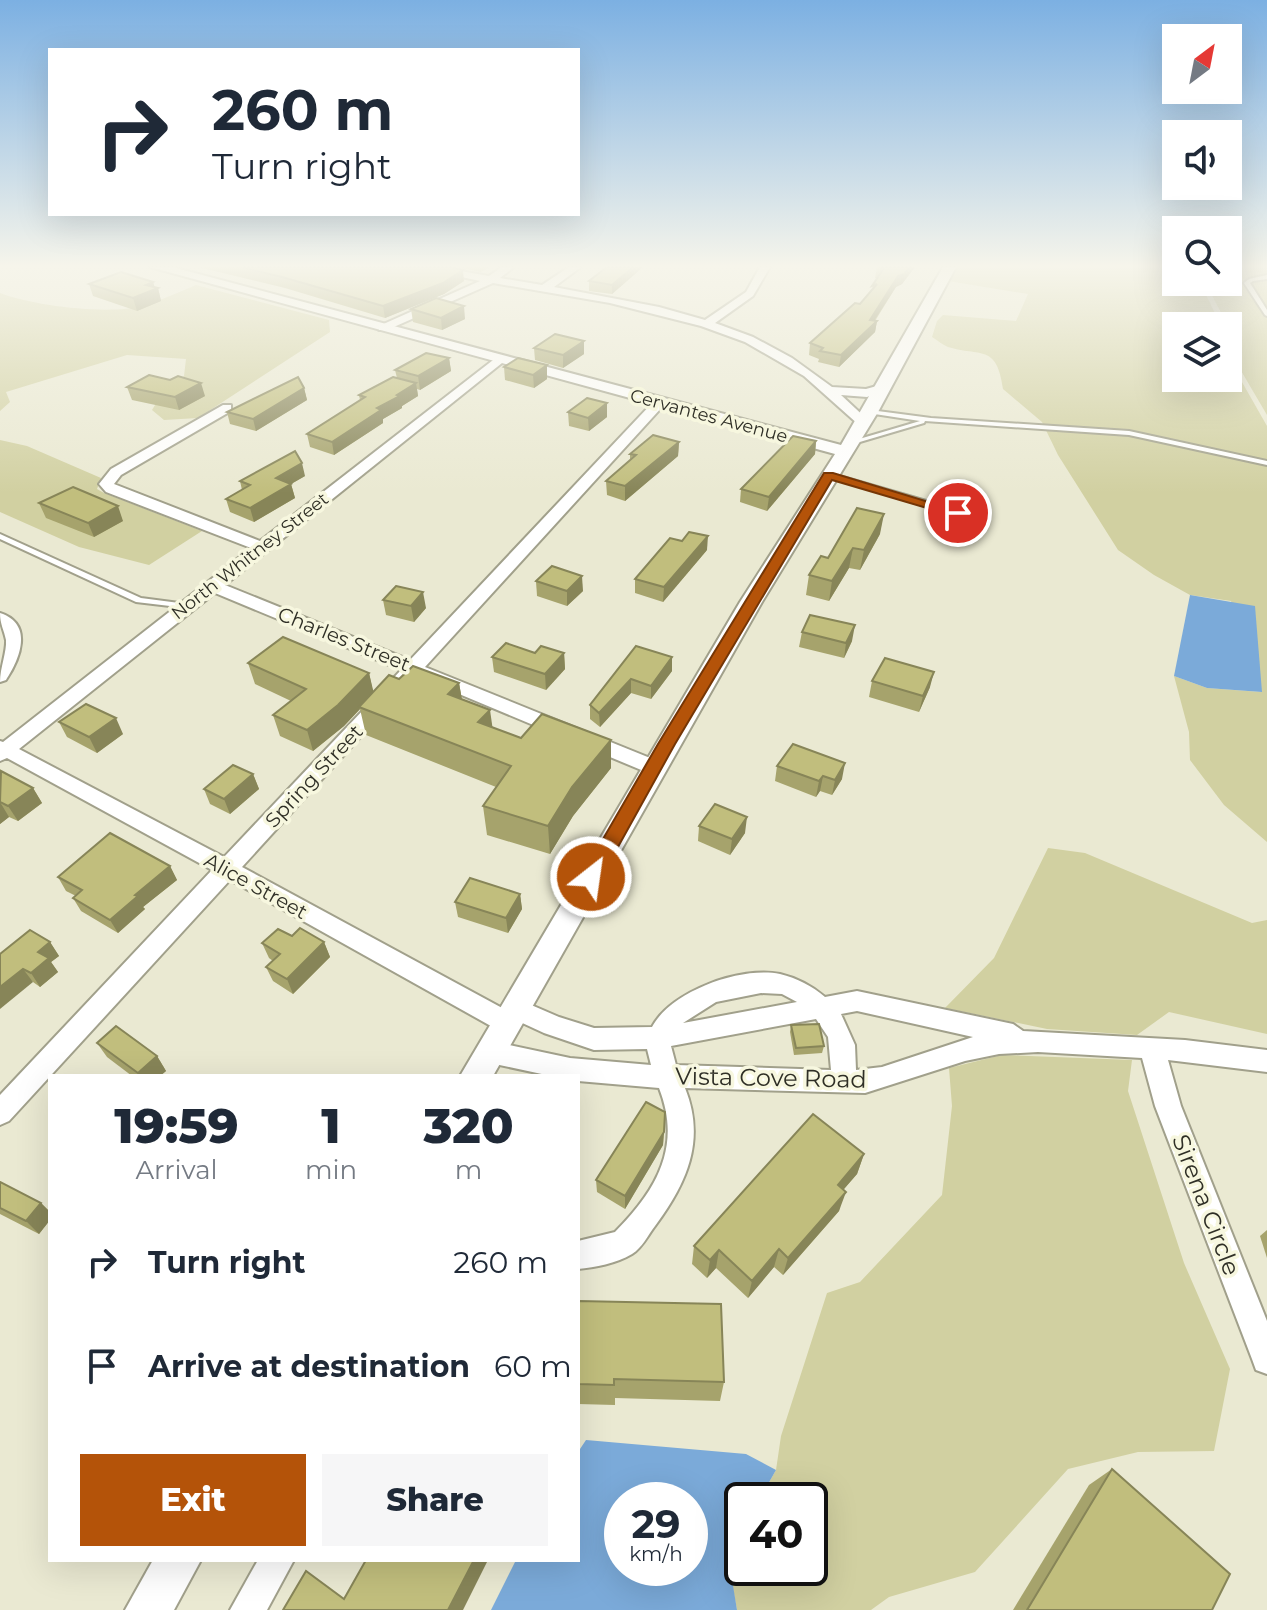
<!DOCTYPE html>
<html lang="en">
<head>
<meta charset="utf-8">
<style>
	:root { --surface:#fff; --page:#f6f6f7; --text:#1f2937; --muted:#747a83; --accent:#b45309 }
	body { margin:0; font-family:Montserrat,sans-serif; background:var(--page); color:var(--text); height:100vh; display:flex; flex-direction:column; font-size:30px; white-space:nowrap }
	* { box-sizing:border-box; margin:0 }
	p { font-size:26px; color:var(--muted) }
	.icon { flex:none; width:44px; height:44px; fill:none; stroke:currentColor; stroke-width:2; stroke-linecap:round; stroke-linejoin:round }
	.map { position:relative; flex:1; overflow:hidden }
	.side { position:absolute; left:48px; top:1074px; width:532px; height:488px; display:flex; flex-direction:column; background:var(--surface); border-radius:0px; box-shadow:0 8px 32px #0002 }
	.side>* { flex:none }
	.guide { position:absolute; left:48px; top:48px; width:532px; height:168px; border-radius:0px; box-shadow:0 8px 32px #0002; background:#fff; color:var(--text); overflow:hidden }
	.needle { width:52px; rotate:32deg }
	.buttons { position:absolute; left:1162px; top:24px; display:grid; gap:16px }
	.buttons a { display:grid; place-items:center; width:80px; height:80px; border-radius:0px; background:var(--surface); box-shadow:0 8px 32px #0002; font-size:40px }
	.speed { position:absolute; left:604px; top:1482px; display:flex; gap:16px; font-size:40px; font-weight:700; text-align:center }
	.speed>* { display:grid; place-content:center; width:104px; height:104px; border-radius:50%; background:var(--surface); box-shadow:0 8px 32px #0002; line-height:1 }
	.speed small { font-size:20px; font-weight:400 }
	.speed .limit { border:4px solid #111; border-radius:12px; background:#fff; color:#111 }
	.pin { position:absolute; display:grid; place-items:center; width:68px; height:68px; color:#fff; margin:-34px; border:4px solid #fff; border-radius:50%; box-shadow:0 2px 8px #0007 }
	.me { position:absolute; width:88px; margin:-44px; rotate:30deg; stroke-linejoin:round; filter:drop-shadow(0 0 6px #0008) }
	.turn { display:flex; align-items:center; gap:28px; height:168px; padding:0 32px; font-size:36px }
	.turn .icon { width:104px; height:104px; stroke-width:2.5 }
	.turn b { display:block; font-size:56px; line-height:68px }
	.eta { display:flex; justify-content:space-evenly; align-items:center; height:136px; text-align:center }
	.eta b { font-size:48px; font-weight:800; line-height:56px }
	.button { display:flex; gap:16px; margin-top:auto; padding:16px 32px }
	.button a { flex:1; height:92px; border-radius:0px; background:var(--accent); color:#fff; font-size:32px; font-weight:800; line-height:92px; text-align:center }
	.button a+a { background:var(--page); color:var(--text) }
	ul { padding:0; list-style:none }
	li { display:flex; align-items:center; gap:24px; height:104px; padding:0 32px }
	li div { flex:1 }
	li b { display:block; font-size:30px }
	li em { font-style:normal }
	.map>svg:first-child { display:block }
	.green { fill:#d1d0a1 }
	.water { fill:#7baad9; fill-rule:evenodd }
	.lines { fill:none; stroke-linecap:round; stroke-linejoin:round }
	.service-casing { stroke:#a1a08b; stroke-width:4 }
	.minor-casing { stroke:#a1a08b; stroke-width:4 }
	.tertiary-casing { stroke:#a1a08b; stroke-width:4 }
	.service { fill:#fff; fill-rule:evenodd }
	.minor { fill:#fff; fill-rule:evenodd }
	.tertiary { fill:#fff; fill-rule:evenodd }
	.wall { fill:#a6a36c }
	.shaded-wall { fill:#878558 }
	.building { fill:#c1be7d; stroke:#878558; stroke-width:2 }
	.route { fill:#b45309; stroke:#753606; stroke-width:2 }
	.labels { text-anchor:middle; stroke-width:7; stroke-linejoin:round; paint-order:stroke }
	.far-street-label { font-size:18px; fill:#2f2f26; stroke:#f7f7df }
	.street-label { font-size:20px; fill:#2f2f26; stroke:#f7f7df }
	.near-street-label { font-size:24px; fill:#2f2f26; stroke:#f7f7df }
</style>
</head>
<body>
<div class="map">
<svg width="1267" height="1610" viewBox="0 0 1267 1610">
	<rect width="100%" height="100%" fill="#eae9d2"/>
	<!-- green -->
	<g class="green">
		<path d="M956,267H1176V282H1200L1221,326H1176V378H1228V348L1234,368L1267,426V842L1224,805L1190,760L1189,732L1174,676L1207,688L1261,692L1231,601L1190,595L1154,575L1118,550L1058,455L1042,422L1003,389C997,343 980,357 948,347C943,345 937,340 932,337L937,321L943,315L1016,321L1028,294L948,281Z"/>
		<polygon points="1232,267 1267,267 1267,415 1240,369 1228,326 1205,282 1228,282 1228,269"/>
		<path d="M196,285L329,320L330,332L198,418L164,420L152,410L160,397L184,376L186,359L127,355L6,392L10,402L0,411V293C34,306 108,315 143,306C161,300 179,292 196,285Z"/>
		<polygon points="0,440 27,446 101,478 97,489 104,493 202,531 149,565 79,547 0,512"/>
		<polygon points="1048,848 1085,853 1252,923 1267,920 1267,1034 1169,1012 1137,1035 1047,1029 945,1008 994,958"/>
		<polygon points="1002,1055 1132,1060 1128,1091 1184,1263 1230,1369 1214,1451 1138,1452 1068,1469 975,1572 889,1597 871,1610 737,1610 727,1555 742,1530 742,1568 810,1568 810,1500 759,1500 776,1470 781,1436 827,1293 860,1282 942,1195 952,1106 949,1068"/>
	</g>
	<!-- water -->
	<g class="water">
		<polygon points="1190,595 1255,606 1262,692 1207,688 1174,676"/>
		<path d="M586,1440L746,1454L776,1470L759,1500H742V1530L728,1555L737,1610H491L516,1560H578V1452ZM622,1500H690V1568H622Z"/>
	</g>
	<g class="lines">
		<!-- service casing -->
		<g class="service-casing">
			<g id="service">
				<polygon points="1267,275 1267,279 1253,281 1250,283 1267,310 1267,316 1265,315 1244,283 1249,279"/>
				<polygon points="870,410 931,418 1129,431 1267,461 1267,465 1129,435 925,421 924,423 853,444 849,444 849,442 920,421 868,413 868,411"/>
				<polygon points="829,473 961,511 962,513 955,515 827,476 827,474"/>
				<polygon points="0,534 141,598 187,604 191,606 187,608 136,602 0,539"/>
			</g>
		</g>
		<!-- minor casing -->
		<g class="minor-casing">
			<g id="minor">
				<polygon points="416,267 438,267 489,276 502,267 514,267 500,278 542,285 569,267 581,267 554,287 659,307 705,320 746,292 760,267 770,267 753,296 715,323 753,337 792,358 832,387 866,389 884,384 890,388 867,397 841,395 870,422 859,425 804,376 745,342 701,326 610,303 493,283 387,330 379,330 379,326 480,281"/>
				<path d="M497,357L507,359L225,585L410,660L655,400H663V406L425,667L660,762L663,767L660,772H646L416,676L242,867L504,1009L507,1001L515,998L559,1017L594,1028L652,1027C671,991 741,966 780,974C797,978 812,986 825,997L857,991L1013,1024L1023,1031L1185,1040L1267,1050V1072L1168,1060L1181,1106L1267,1321V1374L1256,1370L1252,1359L1155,1106L1142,1058L1038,1052L999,1054L965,1061L865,1093L685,1088C706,1140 687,1183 655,1226C648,1235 642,1248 632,1254C615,1264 596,1267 578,1269V1241L615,1232C657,1190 682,1146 659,1088L578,1081V1076H551L490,1063L481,1060L478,1052L481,1044L490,1041L570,1058L651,1065L647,1049L594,1050L544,1033L518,1021L516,1030L507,1033L498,1030L230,880L9,1121L0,1125V1095L212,870L7,758L0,761V741L3,742L251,548L106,492L99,484L111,469L223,405H231V411L121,475L114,484L260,541ZM215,593L401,670L224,857L19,749ZM761,993L782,994L797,1002L683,1023L716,1002ZM857,1011L973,1037L882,1067L856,1070L855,1045L841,1014ZM816,1019L828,1037L831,1070L676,1065L671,1046Z"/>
				<path d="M0,613C34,624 20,659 6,680L0,682C0,668 7,651 6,640C4,630 0,624 0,613Z"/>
				<polygon points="258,1560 294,1560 267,1610 230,1610"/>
			</g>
		</g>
		<!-- tertiary casing -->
		<g class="tertiary-casing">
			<g id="tertiary">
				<polygon points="150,267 172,267 841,445 943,267 956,267 878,412 762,602 493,1076 460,1076 740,602 835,454"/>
				<polygon points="153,1560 201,1560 174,1610 125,1610"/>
			</g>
		</g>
		<!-- service -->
		<use href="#service" class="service"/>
		<!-- minor -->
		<use href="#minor" class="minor"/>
		<!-- tertiary -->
		<use href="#tertiary" class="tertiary"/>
	</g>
	<!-- wall -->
	<g class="wall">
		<polygon points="198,267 451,267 464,281 444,294 385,318 285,288"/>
		<polygon points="457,267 489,267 481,272"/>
		<polygon points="607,267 643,267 612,294 589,291 589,281"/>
		<polygon points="877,267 915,267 902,284 896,287 875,321 877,321 875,332 839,367 818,362 819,359 809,355 810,343 860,304 871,291 877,278 875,278"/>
		<polygon points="153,282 155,288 158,288 161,301 137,311 93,296 89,284"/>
		<polygon points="411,309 465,319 442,330 413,322"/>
		<polygon points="534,348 584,354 563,368 535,360"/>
		<polygon points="449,358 451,371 420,390 417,389 418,396 402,406 402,408 383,419 383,423 334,455 310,447 307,434 360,400 359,395 397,378 395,370"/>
		<polygon points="504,367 547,379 534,388 505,380"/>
		<polygon points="127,387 205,396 179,410 132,400"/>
		<polygon points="304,388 307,400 256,431 230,424 227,412"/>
		<polygon points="607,403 607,417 589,431 569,426 568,412"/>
		<polygon points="816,441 815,454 767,511 740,502 741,489"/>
		<polygon points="679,442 678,456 625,501 607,495 606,481 630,460 630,454"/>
		<polygon points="305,476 291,484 295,498 254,522 230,512 226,499 242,490 240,481"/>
		<polygon points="39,503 123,521 94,537 46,518"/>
		<polygon points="880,534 860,570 849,568 829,601 806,595 809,575 828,558"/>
		<polygon points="707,550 663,602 635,593 635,579"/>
		<polygon points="536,581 583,591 567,606 537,596"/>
		<polygon points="383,600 426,608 414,622 386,615"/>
		<polygon points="802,632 852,641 844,658 799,647"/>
		<polygon points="636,646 672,671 651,699 631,693 600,727 590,719 590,705"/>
		<polygon points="535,653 564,653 565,669 546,690 494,672 492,657"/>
		<polygon points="248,663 369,673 373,692 399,679 459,683 462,700 492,728 611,768 573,816 550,854 487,835 483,806 496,787 366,735 360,709 344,726 313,751 280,736 273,715 291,701 255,684"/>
		<polygon points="872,681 930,687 919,712 869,697"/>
		<polygon points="59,722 123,734 97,753 67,737"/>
		<polygon points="777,766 842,779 832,795 820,791 816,797 775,781"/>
		<polygon points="0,772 33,788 42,803 18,821 9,817 0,824"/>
		<polygon points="253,774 259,789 230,814 210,804 204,789"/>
		<polygon points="699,826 745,833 730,855 698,841"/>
		<polygon points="170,866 177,880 143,907 145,909 118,933 81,911 73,898 76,896 66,891 58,877"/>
		<polygon points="520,894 522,909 508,933 458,917 455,902"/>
		<polygon points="292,936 324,942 330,957 293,994 273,981 266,967 273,961 269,958 262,943"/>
		<polygon points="50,942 59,956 51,962 58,972 40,987 33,982 0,954"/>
		<polygon points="791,1025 824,1046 822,1053 794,1055 790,1032"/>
		<polygon points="97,1043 157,1056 166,1071 160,1076 132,1076 107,1057"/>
		<polygon points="665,1112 663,1145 625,1209 597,1192 596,1180"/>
		<polygon points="864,1154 857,1174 843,1190 839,1211 783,1275 774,1267 748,1298 716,1268 707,1278 692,1264 694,1246"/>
		<polygon points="0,1182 41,1203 50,1212 50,1220 39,1234 0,1214"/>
		<polygon points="1267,1230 1267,1258 1260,1236"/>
		<polygon points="578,1301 724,1382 720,1401 615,1398 615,1405 578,1404"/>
		<polygon points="1112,1469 1212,1610 1013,1610 1089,1485"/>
	</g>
	<!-- shaded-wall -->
	<g class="shaded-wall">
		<polygon points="633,267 643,267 612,294 612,285"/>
		<polygon points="909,267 915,267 902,284 896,287 870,327 877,321 875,332 839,367 841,355 898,276"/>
		<polygon points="463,270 464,281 444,294 385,318 383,306"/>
		<polygon points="153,282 155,289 158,288 161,301 137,311 133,298 146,285"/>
		<polygon points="464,306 465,319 442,330 441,318"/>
		<polygon points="584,341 584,354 563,368 563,355"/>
		<polygon points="449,358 451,371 420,390 418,376"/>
		<polygon points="547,365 547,379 534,388 533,375"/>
		<polygon points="201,383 205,396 179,410 175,397"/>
		<polygon points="416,383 418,396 402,406 402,408 383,419 383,423 334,455 332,442 377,408"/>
		<polygon points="304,388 307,400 256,431 253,419"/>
		<polygon points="607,403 607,417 589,431 588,418"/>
		<polygon points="816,441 815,454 767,511 769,497"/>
		<polygon points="679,442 678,456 625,501 625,486"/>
		<polygon points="302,463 305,476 291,484 295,498 254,522 250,508 276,478"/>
		<polygon points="118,506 123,521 94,537 88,523"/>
		<polygon points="884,514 880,534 860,570 864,550"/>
		<polygon points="708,536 707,550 663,602 664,587"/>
		<polygon points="853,548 849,568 829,601 832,581"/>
		<polygon points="582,576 583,591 567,606 567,591"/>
		<polygon points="423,592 426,608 414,622 411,606"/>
		<polygon points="855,625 852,641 844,658 846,643"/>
		<polygon points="564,653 565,669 546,690 545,674"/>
		<polygon points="672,657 672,671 651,699 651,686"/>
		<polygon points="934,672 930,687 919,712 923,696"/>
		<polygon points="369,673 374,694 359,707 360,709 344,726 313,751 307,730"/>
		<polygon points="631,679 631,693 600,727 599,713"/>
		<polygon points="459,683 464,711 448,694"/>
		<polygon points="490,710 494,738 478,722"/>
		<polygon points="116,718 123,734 97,753 89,737"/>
		<polygon points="611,740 611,768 573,816 550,854 548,826 572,787"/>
		<polygon points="845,763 842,779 832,795 835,780"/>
		<polygon points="253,774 259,789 230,814 224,799"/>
		<polygon points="823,776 820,791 816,797 819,781"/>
		<polygon points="33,788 42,803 18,821 8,806"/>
		<polygon points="0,802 9,817 0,824"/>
		<polygon points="747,817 745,833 730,855 732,839"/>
		<polygon points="170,866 177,880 143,907 145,909 118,933 110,920 135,895"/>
		<polygon points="520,894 522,909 508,933 506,918"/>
		<polygon points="50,942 59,956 51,962 58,972 40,987 31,973 38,952"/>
		<polygon points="324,942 330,957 293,994 287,979"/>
		<polygon points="23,969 33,982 0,1009 0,987"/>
		<polygon points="157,1056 166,1071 160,1076 140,1076 138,1073"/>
		<polygon points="664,1132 663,1145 625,1209 625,1196"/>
		<polygon points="864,1154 857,1174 831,1204 838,1185"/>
		<polygon points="846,1192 839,1211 783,1275 788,1258"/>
		<polygon points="41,1203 50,1212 50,1220 39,1234 26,1221"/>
		<polygon points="779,1249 774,1267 748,1298 752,1281"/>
		<polygon points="719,1250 716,1268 707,1278 710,1260"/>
		<polygon points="474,1560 488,1560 463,1610 448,1610"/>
	</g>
	<!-- building -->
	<g class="building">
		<polygon points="241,267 451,267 463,270 443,283 383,306 282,277"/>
		<polygon points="607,267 633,267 612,285 589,281"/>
		<polygon points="879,267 909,267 904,274 898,276 870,320 877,321 841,355 820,351 823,348 810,343 855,303 860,304 877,284 872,286 884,268"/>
		<polygon points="121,272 153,282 146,285 158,288 133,298 89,284"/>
		<polygon points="436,298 464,306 441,318 411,309"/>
		<polygon points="555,334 584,341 563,355 534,348"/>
		<polygon points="426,353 449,358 418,376 395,370"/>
		<polygon points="518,358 547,365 533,375 504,367"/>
		<polygon points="149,375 170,380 178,376 201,383 175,397 127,387"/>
		<polygon points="298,377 304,388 253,419 227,412"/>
		<polygon points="393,377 416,383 397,395 400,396 377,408 381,410 332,442 307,434 365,397 359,395"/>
		<polygon points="587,398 607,403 588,418 568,412"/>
		<polygon points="653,435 679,442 625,486 606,481 636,455 630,454"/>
		<polygon points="793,436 816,441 769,497 741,489"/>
		<polygon points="295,451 302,463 276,478 291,484 250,508 226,499 250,485 240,481"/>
		<polygon points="73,487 118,506 88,523 39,503"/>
		<polygon points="857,508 884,514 864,550 853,548 832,581 809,575 821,556 828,558"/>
		<polygon points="689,532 708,536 664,587 635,579 670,538 682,541"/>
		<polygon points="552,566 582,576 567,591 536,581"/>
		<polygon points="396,586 423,592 411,606 383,600"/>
		<polygon points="810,615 855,625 846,643 802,632"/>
		<polygon points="283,637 369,673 338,705 307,730 273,715 306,689 248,663"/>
		<polygon points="506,643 535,653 541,646 564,653 545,674 492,657"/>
		<polygon points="636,646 672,657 651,686 631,679 599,713 590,705"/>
		<polygon points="885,658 934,672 923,696 872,681"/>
		<polygon points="413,666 459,683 448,694 490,710 478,722 521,738 542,714 611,740 572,787 548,826 483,806 511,766 359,707 389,675 399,679"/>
		<polygon points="86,704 116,718 89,737 59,722"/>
		<polygon points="793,744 845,763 835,780 823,776 819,781 777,766"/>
		<polygon points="233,765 253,774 224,799 204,789"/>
		<polygon points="1,771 33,788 8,806 0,802"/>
		<polygon points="715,804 747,817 732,839 699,826"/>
		<polygon points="110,833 170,866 135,895 138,896 110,920 73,898 82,890 58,877"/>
		<polygon points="470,878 520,894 506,918 455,902"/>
		<polygon points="300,928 324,942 287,979 266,967 280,954 262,943 278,929 292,936"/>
		<polygon points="30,930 50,942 38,952 49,958 31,973 23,969 0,987 0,954"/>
		<polygon points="819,1024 824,1046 796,1048 791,1025"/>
		<polygon points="116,1026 157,1056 138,1073 97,1043"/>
		<polygon points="646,1102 665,1112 664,1132 625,1196 596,1180"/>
		<polygon points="813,1114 864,1154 838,1185 846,1192 788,1258 779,1249 752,1281 719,1250 710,1260 694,1246"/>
		<polygon points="0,1182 41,1203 26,1221 0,1208"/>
		<polygon points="578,1301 721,1304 724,1382 614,1379 614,1385 578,1384"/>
		<polygon points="1112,1469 1230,1574 1212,1610 1027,1610"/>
		<polygon points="366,1560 474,1560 448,1610 283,1610 306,1571 344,1599"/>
	</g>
	<!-- sky -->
	<linearGradient id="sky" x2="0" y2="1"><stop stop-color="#7cb0e2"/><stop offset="0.54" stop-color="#f6f5eb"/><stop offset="1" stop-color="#f6f5eb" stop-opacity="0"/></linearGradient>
	<rect width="1267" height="493" fill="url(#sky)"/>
	<!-- route -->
	<polygon class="route" points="824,473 833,473 965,513 954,516 832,480 675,744 598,883 584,883 581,877 658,744"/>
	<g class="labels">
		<!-- far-street labels -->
		<g class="far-street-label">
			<text transform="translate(709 416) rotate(15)" y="6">Cervantes Avenue</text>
			<text transform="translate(250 556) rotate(-38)" y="6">North Whitney Street</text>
		</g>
		<!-- street labels -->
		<g class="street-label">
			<text transform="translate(344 639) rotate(22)" y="7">Charles Street</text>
			<text transform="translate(314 776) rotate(-47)" y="7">Spring Street</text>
			<text transform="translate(256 886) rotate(29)" y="7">Alice Street</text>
		</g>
		<!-- near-street labels -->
		<g class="near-street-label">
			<text transform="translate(771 1078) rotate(1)" y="8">Vista Cove Road</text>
			<text transform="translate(1206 1205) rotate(69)" y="8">Sirena Circle</text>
		</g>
	</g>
</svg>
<div class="buttons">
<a><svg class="needle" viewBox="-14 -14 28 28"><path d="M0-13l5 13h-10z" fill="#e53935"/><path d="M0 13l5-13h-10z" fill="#747a83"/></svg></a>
<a><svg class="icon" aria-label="sound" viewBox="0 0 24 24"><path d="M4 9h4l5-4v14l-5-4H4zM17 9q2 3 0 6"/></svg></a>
<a><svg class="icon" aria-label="search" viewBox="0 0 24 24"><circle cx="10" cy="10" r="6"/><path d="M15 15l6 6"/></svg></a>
<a><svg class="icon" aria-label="layers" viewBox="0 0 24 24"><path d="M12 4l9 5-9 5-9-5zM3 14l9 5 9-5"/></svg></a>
</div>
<div class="speed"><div>29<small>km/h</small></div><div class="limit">40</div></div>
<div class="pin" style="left:958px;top:513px;background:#d93025"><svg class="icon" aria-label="arrive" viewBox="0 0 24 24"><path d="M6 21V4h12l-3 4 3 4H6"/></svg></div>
<svg class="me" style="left:591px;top:877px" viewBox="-20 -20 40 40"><circle r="17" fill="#b45309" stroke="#fff" stroke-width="3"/><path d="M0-11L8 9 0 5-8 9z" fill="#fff"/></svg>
<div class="guide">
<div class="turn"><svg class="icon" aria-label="right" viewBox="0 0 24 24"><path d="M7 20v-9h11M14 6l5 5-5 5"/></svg><div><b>260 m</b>Turn right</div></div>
</div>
<section class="side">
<div class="eta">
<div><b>19:59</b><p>Arrival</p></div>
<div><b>1</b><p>min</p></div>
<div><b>320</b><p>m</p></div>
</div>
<ul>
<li><svg class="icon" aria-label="right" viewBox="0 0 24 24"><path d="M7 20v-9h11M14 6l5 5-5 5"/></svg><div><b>Turn right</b></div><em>260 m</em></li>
<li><svg class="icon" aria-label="arrive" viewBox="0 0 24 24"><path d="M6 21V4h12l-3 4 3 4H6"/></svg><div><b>Arrive at destination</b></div><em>60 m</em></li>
</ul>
<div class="button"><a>Exit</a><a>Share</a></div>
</section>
</div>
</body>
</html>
